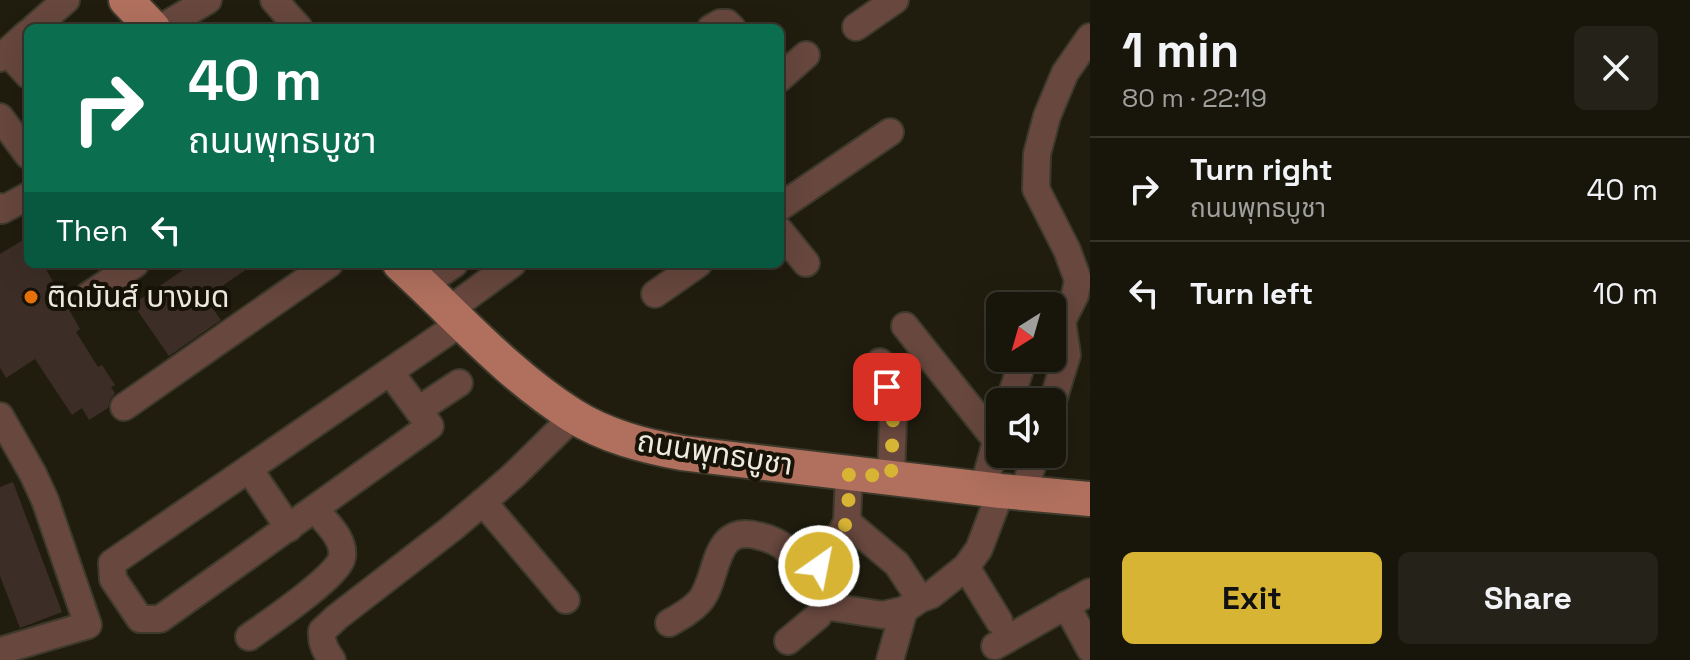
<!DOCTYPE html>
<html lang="en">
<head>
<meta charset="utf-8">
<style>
	:root { --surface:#18160b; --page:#252319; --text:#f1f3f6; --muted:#9f9f9d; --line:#36352c; --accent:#d8b434 }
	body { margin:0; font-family:"Space Grotesk","Noto Sans Thai",sans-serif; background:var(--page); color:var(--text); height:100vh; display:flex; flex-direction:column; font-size:30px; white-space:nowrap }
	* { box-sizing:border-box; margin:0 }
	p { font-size:26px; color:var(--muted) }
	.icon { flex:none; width:44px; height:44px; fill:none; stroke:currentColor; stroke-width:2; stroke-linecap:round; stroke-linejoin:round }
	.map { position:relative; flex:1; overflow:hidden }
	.panel { display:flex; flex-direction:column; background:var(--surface); width:600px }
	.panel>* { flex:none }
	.guide { position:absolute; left:24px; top:24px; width:760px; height:244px; border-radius:12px; box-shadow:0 8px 32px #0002,0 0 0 2px var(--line); background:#0b6e4f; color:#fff; overflow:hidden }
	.needle { width:52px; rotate:217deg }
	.controls { position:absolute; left:986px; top:292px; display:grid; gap:16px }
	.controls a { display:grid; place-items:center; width:80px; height:80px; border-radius:12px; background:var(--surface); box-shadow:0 8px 32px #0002,0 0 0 2px var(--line); font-size:40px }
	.pin { position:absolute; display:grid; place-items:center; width:68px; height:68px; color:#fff; margin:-34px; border-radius:16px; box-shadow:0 4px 12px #0006 }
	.me { position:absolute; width:88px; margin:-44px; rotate:33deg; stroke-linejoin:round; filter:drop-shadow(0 0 6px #0008) }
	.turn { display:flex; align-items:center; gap:28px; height:168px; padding:0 32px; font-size:36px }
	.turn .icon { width:104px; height:104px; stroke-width:2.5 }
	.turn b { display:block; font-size:56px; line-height:68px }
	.then { display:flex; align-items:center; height:76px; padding:0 32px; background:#0003; gap:16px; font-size:30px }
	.round { display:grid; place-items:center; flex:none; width:84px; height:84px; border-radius:12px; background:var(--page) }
	.summary { display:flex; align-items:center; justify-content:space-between; height:136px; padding:0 32px }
	h1 { font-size:48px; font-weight:600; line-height:60px }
	.action { display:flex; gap:16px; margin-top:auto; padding:16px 32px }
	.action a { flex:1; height:92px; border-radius:12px; background:var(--accent); color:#111; font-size:32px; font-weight:600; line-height:92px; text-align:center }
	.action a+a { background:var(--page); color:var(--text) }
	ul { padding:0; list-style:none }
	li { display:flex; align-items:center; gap:24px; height:104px; padding:0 32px; border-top:2px solid var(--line) }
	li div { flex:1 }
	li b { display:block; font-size:30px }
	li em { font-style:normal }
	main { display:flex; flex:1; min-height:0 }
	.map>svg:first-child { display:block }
	.building { fill:#3c2e26 }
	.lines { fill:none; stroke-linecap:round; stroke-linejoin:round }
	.minor-casing { stroke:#3d3a2c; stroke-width:30 }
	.major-casing { stroke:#3d3a2c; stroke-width:38 }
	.minor { stroke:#67473e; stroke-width:26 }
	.major { stroke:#b1705e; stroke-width:34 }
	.route { stroke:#d8b434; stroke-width:14; stroke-dasharray:0 25.2 }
	.food-dot { fill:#e8710a; stroke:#171307; stroke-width:3 }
	.labels { text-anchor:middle; stroke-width:8; stroke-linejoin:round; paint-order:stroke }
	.poi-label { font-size:30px; fill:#edeae1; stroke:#171307; text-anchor:start }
	.street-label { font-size:30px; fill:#edeae1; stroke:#171307 }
</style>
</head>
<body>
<main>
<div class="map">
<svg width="1090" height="660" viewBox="0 0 1090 660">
	<rect width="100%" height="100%" fill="#201d0f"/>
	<!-- building -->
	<g class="building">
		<polygon points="28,237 28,264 43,264 80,329 76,332 98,367 102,365 115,385 111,387 115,393 110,400 108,408 89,420 82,408 72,415 35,359 6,378 0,368 0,254"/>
		<polygon points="192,264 254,264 205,298 221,320 169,356 133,304"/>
		<polygon points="13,482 62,612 20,628 0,576 0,487"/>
	</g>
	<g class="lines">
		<!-- minor casing -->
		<g class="minor-casing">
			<g id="minor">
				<polyline points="274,0 299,28"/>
				<polyline points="856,27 895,0"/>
				<polyline points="34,28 66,0"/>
				<polyline points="161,28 208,0"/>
				<polyline points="711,28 720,23 727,23 732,28"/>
				<polyline points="7,52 28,75"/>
				<polyline points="0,58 28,33"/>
				<polyline points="780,78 806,55"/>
				<polyline points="0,117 28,155"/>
				<polyline points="0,207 2,210 28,196"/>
				<polyline points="780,207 890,132"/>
				<polyline points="780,231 806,263"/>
				<polyline points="423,285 454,264"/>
				<polyline points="655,294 698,264"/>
				<polyline points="88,296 135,264"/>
				<polyline points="449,310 512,264"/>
				<polyline points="905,326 996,440"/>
				<polyline points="1052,327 1062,321 1075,295 1078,280 1067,250 1036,189 1037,154 1047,116 1065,73 1090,37"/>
				<polyline points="880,362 887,387 893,420 891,477"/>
				<polyline points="390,372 418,410"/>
				<polyline points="459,383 418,410 430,426 160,619 140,619 113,579 112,563 462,322"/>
				<polyline points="1009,402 1024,358"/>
				<polyline points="1052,404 1067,355 1062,321"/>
				<polyline points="124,407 329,264"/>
				<polyline points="0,416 33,474 45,500 88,625 0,651"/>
				<polyline points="249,469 289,528"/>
				<polyline points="983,489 1000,428"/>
				<polyline points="1023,493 1036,454"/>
				<polyline points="847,522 897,564 920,599"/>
				<polyline points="966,567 999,621"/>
				<polyline points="566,600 483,502 513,476 574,416"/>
				<polyline points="1066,605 1090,649"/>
				<polyline points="824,606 883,615 904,610 920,599 931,595 966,567 979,549 1001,491"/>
				<path d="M669,623C680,617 691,611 700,601C720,577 711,523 759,536C768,538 781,543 787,550C790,553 792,557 795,559C802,564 811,565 819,566"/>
				<path d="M249,637C267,624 340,575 342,557C345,538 325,522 315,509"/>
				<polyline points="788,641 818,616 824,606 821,598 819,556 824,547 838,538 847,522 849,473"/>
				<polyline points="995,646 1090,592"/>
				<path d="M332,660C325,650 321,643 322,631L337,617L451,529L483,502"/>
				<polyline points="890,660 904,610"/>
			</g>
		</g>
		<!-- major casing -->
		<g class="major-casing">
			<g id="major">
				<polyline points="126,0 153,28"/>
				<path d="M400,264C456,315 507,374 572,415C605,436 644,446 682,453L1001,491L1090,499"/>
			</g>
		</g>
		<!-- minor -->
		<use href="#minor" class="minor"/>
		<!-- major -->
		<use href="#major" class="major"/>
	</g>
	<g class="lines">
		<!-- route -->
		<path class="route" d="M819,566C818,543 838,544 845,525C850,512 848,487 849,473L891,477L893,420L887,387"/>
	</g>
	<!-- markers -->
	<circle class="food-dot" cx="31" cy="297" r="8"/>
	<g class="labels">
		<!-- poi labels -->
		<g class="poi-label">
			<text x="47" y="307">ติดมันส์ บางมด</text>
		</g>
		<!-- street labels -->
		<g class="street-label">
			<text transform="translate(715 453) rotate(9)" y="10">ถนนพุทธบูชา</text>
		</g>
	</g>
</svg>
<div class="controls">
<a><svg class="needle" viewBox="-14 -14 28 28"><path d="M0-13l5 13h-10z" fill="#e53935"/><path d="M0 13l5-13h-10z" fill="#9f9f9d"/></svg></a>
<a><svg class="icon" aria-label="sound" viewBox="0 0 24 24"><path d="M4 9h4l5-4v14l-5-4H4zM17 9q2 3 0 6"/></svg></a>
</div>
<div class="pin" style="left:887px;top:387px;background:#d93025"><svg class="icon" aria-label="arrive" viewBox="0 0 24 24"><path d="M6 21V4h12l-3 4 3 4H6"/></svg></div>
<svg class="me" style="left:819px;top:566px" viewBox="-20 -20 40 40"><circle r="17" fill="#d8b434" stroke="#fff" stroke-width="3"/><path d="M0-11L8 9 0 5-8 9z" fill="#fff"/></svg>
<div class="guide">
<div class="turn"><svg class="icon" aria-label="right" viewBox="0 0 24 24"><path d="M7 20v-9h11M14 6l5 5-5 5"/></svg><div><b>40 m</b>ถนนพุทธบูชา</div></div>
<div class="then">Then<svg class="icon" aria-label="left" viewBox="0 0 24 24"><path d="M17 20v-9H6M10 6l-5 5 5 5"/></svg></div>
</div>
</div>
<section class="panel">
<div class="summary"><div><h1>1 min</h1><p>80 m · 22:19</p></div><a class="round"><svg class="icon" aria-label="close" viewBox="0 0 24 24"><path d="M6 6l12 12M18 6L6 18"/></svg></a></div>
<ul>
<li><svg class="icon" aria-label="right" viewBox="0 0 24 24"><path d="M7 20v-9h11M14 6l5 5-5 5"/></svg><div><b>Turn right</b><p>ถนนพุทธบูชา</p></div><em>40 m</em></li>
<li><svg class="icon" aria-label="left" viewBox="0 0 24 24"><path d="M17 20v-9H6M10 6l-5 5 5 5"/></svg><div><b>Turn left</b></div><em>10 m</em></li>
</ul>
<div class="action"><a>Exit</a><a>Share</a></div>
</section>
</main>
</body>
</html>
